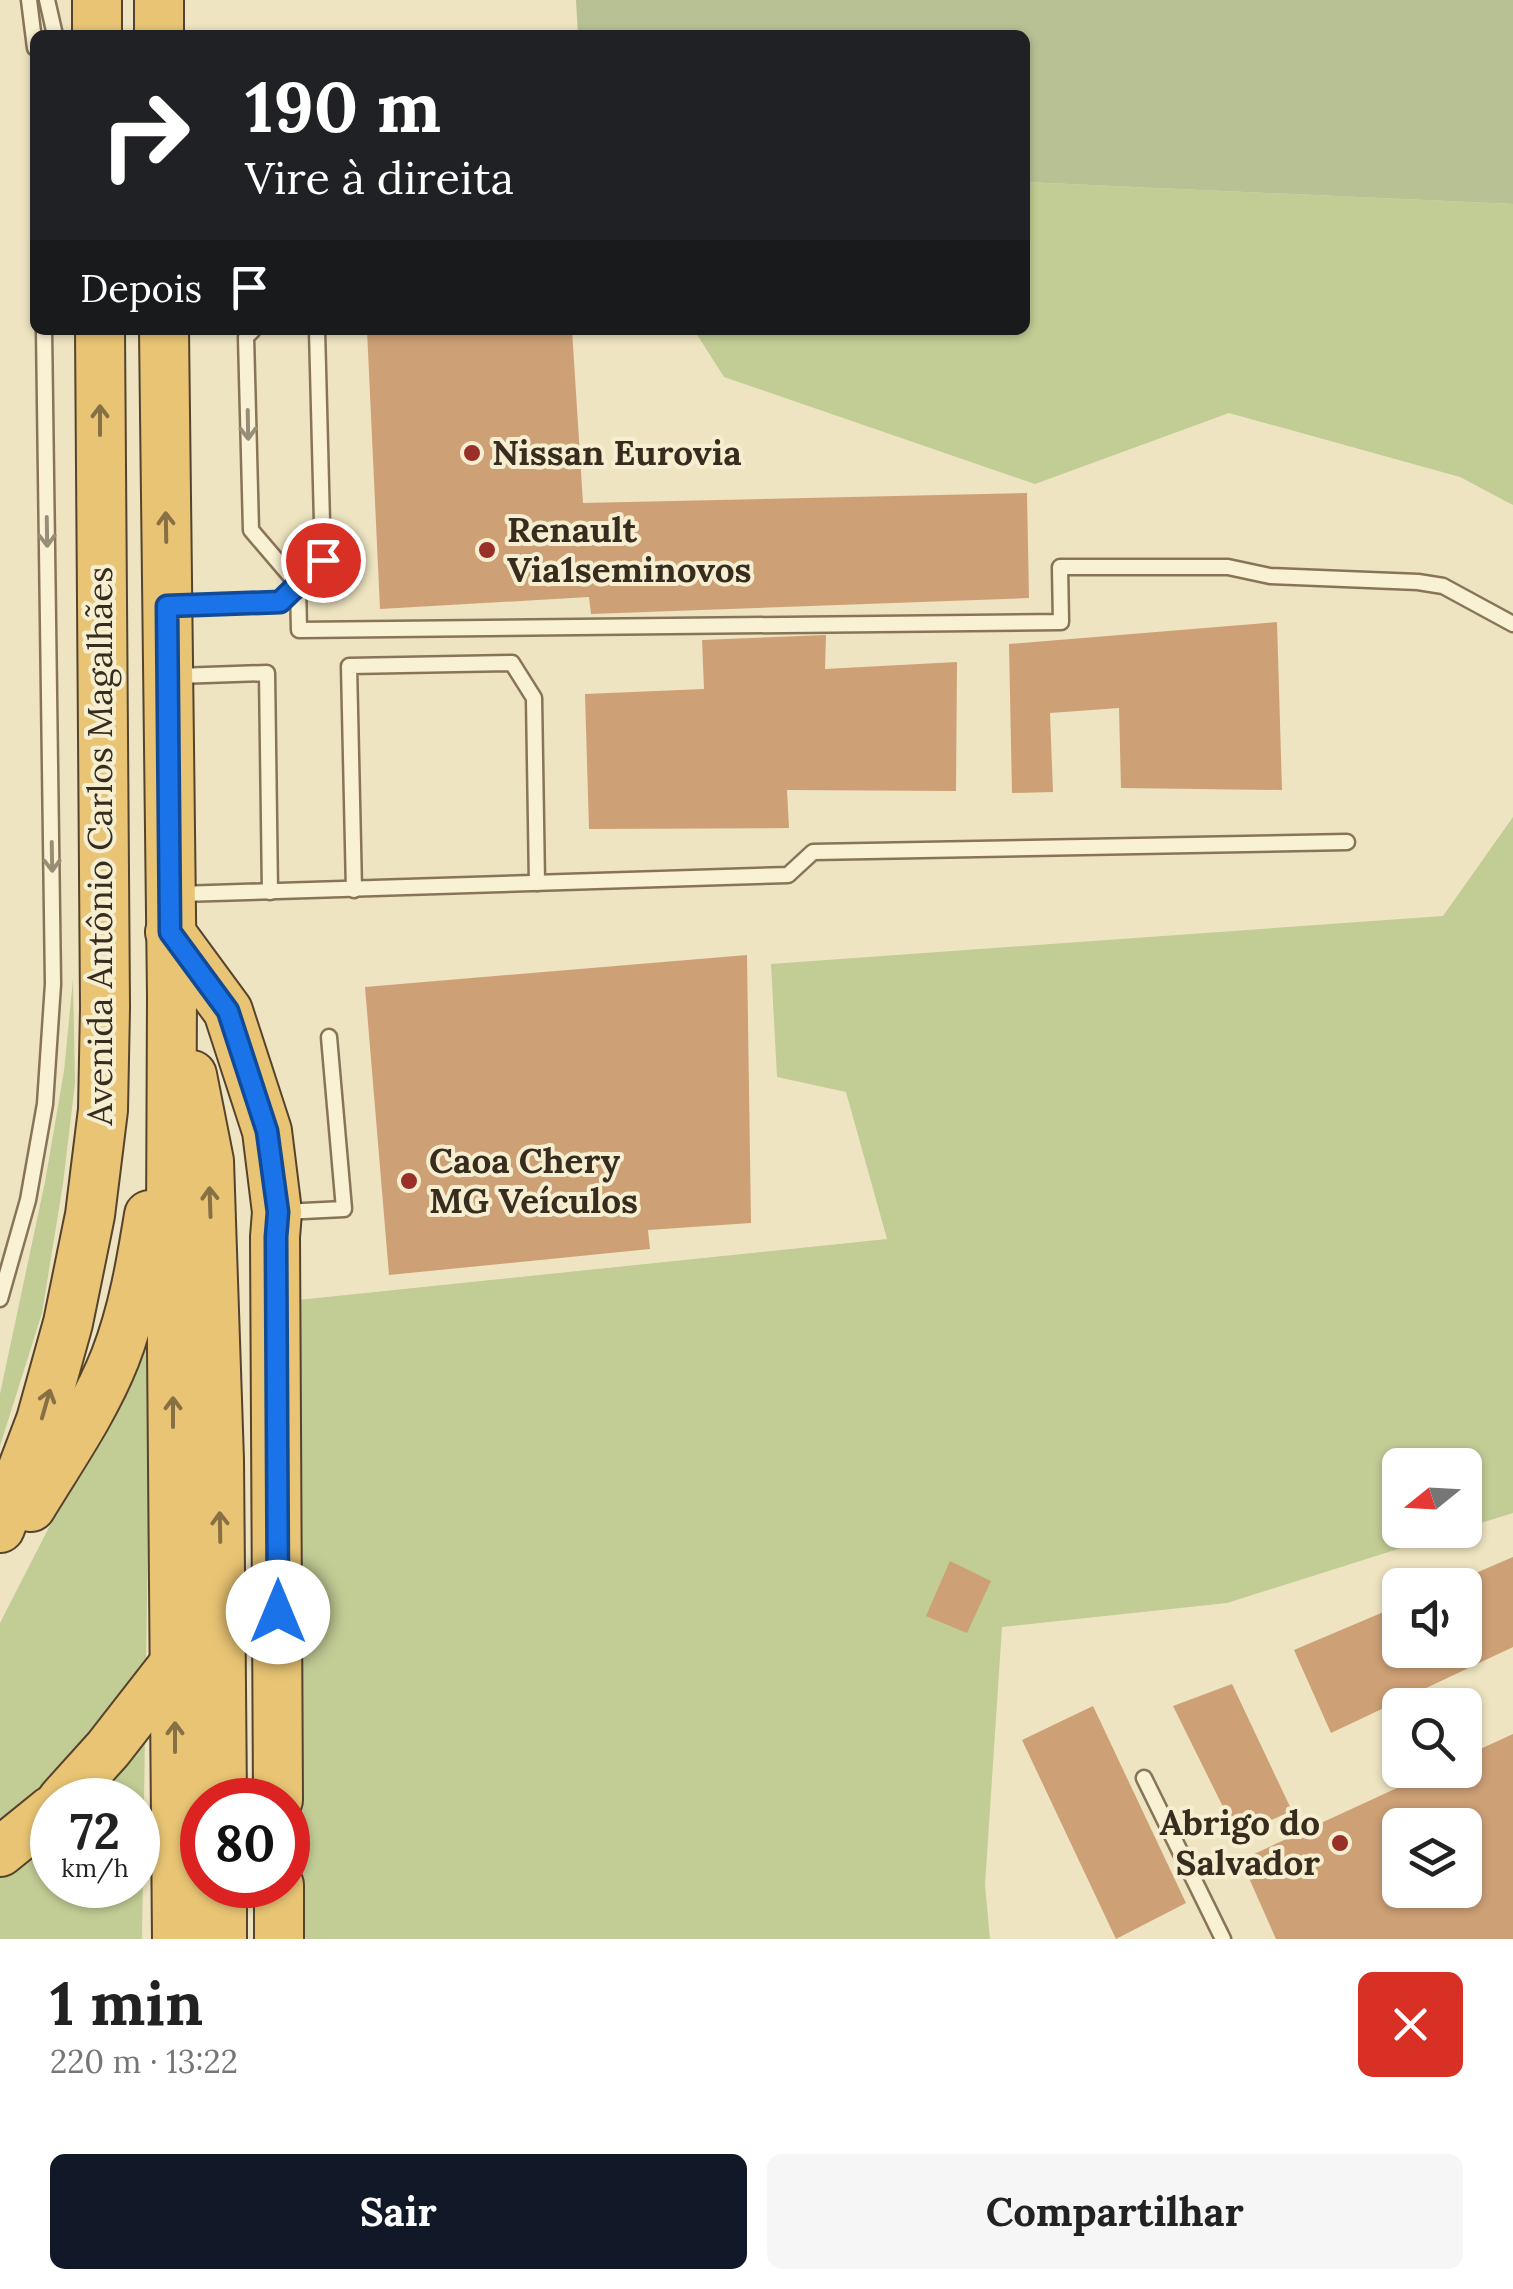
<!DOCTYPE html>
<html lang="pt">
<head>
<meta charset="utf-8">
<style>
	:root { --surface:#fff; --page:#f6f6f6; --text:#222; --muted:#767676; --accent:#111827 }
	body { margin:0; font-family:Lora,serif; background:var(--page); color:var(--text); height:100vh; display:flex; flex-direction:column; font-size:38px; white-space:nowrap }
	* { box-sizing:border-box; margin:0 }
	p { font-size:32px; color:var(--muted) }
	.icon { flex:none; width:55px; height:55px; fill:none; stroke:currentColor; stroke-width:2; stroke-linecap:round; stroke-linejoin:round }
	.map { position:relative; height:1939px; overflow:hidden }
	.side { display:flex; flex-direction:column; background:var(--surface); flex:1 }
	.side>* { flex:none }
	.banner { position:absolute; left:30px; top:30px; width:1000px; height:305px; border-radius:15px; box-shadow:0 2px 8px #0004; background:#202124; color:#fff; overflow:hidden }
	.needle { width:65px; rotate:252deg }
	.fabs { position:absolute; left:1382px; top:1448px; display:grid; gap:20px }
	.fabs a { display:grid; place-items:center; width:100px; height:100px; border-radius:15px; background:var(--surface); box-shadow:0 2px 8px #0004; font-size:50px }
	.speed { position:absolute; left:30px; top:1778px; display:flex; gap:20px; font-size:50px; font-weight:700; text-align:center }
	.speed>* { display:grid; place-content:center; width:130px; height:130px; border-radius:50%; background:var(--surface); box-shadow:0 2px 8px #0004; line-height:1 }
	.speed small { font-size:25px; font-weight:400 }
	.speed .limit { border:15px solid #d22; background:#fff; color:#111 }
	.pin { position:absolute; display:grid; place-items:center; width:85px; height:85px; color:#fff; margin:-42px; border:5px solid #fff; border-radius:50%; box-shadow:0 2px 10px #0007 }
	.me { position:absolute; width:110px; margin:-55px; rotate:0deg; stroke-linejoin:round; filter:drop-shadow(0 0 8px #0008) }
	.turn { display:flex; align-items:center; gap:35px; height:210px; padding:0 50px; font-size:45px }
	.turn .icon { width:130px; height:130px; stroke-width:2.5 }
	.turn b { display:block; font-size:70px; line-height:85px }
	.then { display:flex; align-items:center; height:95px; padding:0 50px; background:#0003; gap:20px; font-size:38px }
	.round { display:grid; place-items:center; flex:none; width:105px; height:105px; border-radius:15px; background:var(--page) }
	.head { display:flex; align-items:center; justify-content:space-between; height:170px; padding:0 50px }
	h1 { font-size:60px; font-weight:800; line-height:75px }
	.cta { display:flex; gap:20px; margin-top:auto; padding:20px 50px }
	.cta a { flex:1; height:115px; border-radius:15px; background:var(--accent); color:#fff; font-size:40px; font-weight:800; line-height:115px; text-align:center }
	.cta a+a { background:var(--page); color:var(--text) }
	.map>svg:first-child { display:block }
	.green { fill:#c2cc95; fill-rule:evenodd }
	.cemetery { fill:#b8c194 }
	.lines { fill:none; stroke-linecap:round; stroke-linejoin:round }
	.stream { stroke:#6b8f88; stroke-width:11 }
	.building { fill:#cda076; fill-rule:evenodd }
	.service-casing { stroke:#887558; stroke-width:19 }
	.trunk-casing { stroke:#55432d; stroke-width:52 }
	.service { stroke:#f9f1d4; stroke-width:14 }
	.trunk { stroke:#e8c474; stroke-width:48 }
	.oneway { stroke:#877044 }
	.oneway2 { stroke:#988e78 }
	.route-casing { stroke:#114b97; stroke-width:25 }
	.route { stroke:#1a73e8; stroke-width:18 }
	.poi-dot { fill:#982f28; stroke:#f6eed0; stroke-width:4 }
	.labels { text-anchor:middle; stroke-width:8; stroke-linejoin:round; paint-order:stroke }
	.poi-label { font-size:35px; font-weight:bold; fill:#372c1d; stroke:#f6eed0; text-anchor:start }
	.street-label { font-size:35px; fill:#372c1d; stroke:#f6eed0 }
</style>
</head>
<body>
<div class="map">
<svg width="1513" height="1939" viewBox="0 0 1513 1939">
	<rect width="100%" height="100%" fill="#eee4c1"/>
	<!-- green -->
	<g class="green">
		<polygon points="1025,182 1513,204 1513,505 1460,477 1229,413 1035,484 724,377 694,330 1025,330"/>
		<polygon points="1513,817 1513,1513 1465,1528 1465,1465 1400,1465 1400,1530 1458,1530 1227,1603 1002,1627 985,1885 990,1939 303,1939 298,1300 887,1239 846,1092 777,1077 771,964 1443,916"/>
		<polygon points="73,979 75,1083 63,1184 42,1313 0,1446 0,1394 45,1182 64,1071"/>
		<path d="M151,1328L142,1939H0V1623ZM52,1800H138V1885H52Z"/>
	</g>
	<!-- cemetery -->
	<polygon class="cemetery" points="576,0 1513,0 1513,204 1025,182 1025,35 578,35"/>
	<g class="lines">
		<!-- stream -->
		<polyline class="stream" points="291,1803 293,1880"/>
	</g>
	<!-- building -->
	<g class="building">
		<polygon points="367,330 572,330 583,503 1027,493 1029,598 591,614 589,597 380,609"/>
		<polygon points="1277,622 1282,790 1121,788 1119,708 1050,713 1053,792 1012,793 1009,644"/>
		<polygon points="826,635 825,669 957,662 956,791 787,790 789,828 589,829 585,694 704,689 702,640"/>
		<polygon points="747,955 751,1223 648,1230 650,1249 389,1275 365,987"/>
		<polygon points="1513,1557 1513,1647 1331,1733 1294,1650 1400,1605 1400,1650 1465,1650 1465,1585 1448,1585"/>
		<polygon points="950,1561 991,1581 967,1633 926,1616"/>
		<polygon points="1232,1684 1292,1811 1237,1835 1173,1706"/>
		<polygon points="1093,1706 1186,1903 1116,1939 1022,1740"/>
		<path d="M1513,1734V1939H1276L1241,1860L1436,1770H1465V1756ZM1400,1825H1465V1890H1400Z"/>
	</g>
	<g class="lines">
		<!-- service casing -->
		<g class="service-casing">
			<g id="service">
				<polyline points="29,0 35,48"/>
				<polyline points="47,0 55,35"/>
				<polyline points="253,330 246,337 251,530 298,585 299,630 1061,622 1060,567 1228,567 1270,576 1418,582 1443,586 1513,624"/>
				<polyline points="177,606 280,602 323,561 317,330"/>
				<polyline points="177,676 267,673 270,892"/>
				<polyline points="354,890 349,666 512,663 534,698 537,883"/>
				<polyline points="180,894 788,875 813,852 1347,842"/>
				<polyline points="283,1212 344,1209 329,1037"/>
				<polyline points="0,1299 28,1200 45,1104 53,984 44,330"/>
				<polyline points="1144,1778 1223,1939"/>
			</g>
		</g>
		<!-- trunk casing -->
		<g class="trunk-casing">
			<g id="trunk">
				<polyline points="97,0 97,35"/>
				<polyline points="159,0 159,35"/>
				<polyline points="164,330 172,996 171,1228 177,1939"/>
				<polyline points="170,932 228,1011 267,1131 277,1212 275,1237 278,1800"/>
				<polyline points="192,1075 209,1161 219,1460 222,1800"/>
				<path d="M31,1507C60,1459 94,1411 115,1358C133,1312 141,1264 149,1215"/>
				<polyline points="0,1528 41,1420 68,1323 90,1215 103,1110 105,1008 100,330"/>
				<polyline points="62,1800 108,1749 175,1663"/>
				<polyline points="0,1852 52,1810"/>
				<polyline points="222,1885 222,1939"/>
				<polyline points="279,1885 279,1939"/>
			</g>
		</g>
		<!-- service -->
		<use href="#service" class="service"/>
		<!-- trunk -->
		<use href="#trunk" class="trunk"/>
	</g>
	<!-- one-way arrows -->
	<defs><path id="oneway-shaft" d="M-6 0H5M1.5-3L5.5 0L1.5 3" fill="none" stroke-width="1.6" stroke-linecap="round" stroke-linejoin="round" transform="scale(2.5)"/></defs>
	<g class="oneway">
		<use href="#oneway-shaft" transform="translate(100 420) rotate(-90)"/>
		<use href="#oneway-shaft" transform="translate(166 527) rotate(-91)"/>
		<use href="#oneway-shaft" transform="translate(210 1202) rotate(-92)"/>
		<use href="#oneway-shaft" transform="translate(46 1404) rotate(-74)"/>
		<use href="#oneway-shaft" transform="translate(173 1412) rotate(-90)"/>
		<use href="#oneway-shaft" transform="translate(220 1527) rotate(-91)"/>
		<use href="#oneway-shaft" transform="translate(175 1737) rotate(-90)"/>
	</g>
	<g class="oneway2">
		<use href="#oneway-shaft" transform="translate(248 425) rotate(89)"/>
		<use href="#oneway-shaft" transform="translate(47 532) rotate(89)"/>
		<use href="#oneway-shaft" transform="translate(52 857) rotate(89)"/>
	</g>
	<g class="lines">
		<!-- route casing -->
		<g class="route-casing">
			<polyline id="route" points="278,1612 276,1237 278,1212 267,1131 228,1011 170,932 167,606 280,602 323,560"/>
		</g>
		<!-- route -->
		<use href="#route" class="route"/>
	</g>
	<!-- markers -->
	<g class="poi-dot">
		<circle cx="472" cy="453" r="10"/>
		<circle cx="487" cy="550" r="10"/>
		<circle cx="409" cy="1181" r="10"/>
		<circle cx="1340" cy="1843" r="10"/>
	</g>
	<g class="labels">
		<!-- poi labels -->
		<g class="poi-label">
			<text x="492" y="465">Nissan Eurovia</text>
			<text x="507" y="542">Renault<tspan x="507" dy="40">Via1seminovos</tspan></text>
			<text x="429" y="1173">Caoa Chery<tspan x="429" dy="40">MG Veículos</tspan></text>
			<text x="1320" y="1835" text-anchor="end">Abrigo do<tspan x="1320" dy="40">Salvador</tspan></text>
		</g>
		<!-- street labels -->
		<g class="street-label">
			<text transform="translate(100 846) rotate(-90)" y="12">Avenida Antônio Carlos Magalhães</text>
		</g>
	</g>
</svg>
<div class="fabs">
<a><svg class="needle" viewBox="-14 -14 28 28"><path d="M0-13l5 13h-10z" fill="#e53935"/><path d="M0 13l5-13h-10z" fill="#767676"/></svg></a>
<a><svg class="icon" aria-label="sound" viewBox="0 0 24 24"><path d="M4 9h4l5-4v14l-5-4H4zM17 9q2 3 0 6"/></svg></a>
<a><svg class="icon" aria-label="search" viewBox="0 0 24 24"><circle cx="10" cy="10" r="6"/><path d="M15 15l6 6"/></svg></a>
<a><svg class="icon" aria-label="layers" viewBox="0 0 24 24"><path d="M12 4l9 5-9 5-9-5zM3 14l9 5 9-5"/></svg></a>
</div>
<div class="speed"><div>72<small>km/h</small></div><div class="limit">80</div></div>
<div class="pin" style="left:323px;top:560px;background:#d93025"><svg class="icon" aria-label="arrive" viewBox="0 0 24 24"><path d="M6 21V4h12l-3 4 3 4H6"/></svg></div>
<svg class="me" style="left:278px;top:1612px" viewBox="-20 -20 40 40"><circle r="19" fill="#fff"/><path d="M0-13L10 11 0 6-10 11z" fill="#1a73e8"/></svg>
<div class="banner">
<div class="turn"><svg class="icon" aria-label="right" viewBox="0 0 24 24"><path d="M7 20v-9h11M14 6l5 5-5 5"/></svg><div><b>190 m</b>Vire à direita</div></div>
<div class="then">Depois<svg class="icon" aria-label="arrive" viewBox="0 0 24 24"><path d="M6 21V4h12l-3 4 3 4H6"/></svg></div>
</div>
</div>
<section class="side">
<div class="head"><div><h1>1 min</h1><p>220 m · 13:22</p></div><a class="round" style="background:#d93025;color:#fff"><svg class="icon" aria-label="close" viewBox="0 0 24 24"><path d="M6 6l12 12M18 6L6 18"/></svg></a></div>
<div class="cta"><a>Sair</a><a>Compartilhar</a></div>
</section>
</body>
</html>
